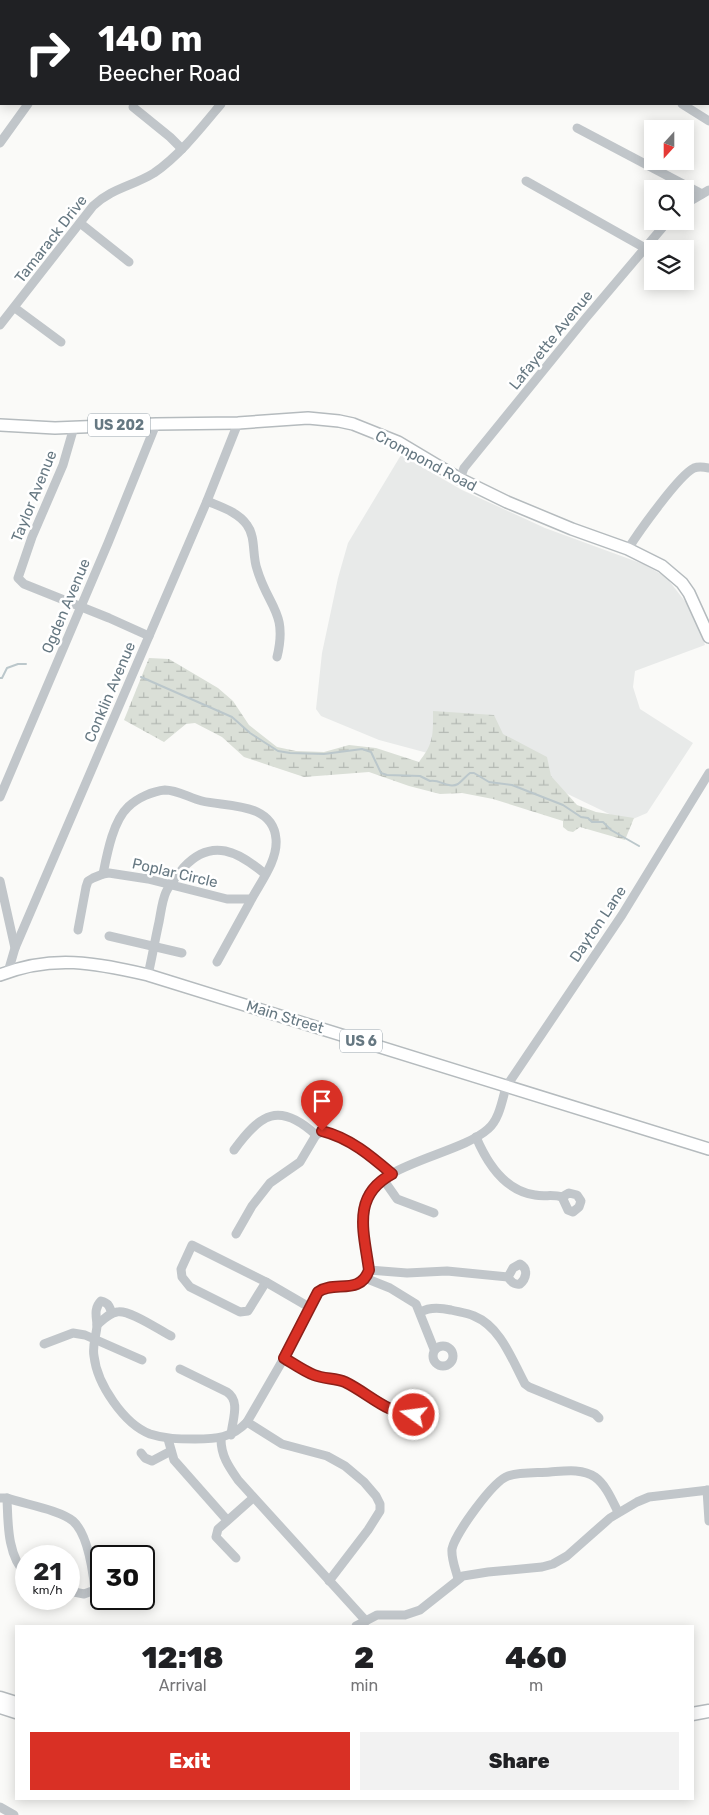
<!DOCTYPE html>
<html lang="en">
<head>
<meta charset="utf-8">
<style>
	:root { --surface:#fff; --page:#f2f2f2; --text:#202124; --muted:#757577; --accent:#d93025 }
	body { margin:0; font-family:Rubik,sans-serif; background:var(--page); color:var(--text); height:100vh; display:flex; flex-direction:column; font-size:19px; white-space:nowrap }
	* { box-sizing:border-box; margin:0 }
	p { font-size:16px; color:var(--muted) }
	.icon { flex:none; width:28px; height:28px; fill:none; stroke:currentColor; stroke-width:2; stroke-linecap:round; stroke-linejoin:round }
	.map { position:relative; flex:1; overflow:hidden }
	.side { position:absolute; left:15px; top:1625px; width:679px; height:175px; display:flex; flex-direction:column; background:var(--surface); border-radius:0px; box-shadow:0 2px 12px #0003 }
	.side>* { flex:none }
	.top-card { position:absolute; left:0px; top:0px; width:710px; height:105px; box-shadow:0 2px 12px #0003; background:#202124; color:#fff; overflow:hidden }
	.needle { width:32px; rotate:201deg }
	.tools { position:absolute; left:644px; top:120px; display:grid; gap:10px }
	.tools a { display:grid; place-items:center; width:50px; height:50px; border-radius:0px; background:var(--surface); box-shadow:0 2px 12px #0003; font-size:25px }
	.speed { position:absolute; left:15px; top:1545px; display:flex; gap:10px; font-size:25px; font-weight:700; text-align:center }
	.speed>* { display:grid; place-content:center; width:65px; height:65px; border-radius:50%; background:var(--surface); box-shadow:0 2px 12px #0003; line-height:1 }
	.speed small { font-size:12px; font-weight:400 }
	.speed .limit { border:2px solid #111; border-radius:8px; background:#fff; color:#111 }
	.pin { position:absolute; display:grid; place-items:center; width:42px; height:42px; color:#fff; margin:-51px -21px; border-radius:50% 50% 50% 0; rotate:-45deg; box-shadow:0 0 5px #0007 }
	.pin .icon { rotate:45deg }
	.me { position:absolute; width:55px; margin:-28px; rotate:284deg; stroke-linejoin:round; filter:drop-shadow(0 0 4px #0008) }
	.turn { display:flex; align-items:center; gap:18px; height:105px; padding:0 15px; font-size:22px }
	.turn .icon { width:65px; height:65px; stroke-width:2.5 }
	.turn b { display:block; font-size:35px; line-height:42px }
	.eta { display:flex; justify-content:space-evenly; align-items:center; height:85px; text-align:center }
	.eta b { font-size:30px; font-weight:800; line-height:35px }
	.action { display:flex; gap:10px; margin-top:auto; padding:10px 15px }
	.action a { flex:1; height:58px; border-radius:0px; background:var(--accent); color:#fff; font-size:20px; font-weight:800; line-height:58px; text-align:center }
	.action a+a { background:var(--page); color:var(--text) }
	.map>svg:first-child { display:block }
	.built { fill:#e8eae9 }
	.wetland { fill:url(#wetland-marsh) }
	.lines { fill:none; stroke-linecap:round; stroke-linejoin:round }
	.stream { stroke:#bbc7cb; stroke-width:2 }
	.major-casing { stroke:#b5bbbe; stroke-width:14 }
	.highway-casing { stroke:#b5babd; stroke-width:15 }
	.minor { stroke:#c1c6ca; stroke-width:9 }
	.major { stroke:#fff; stroke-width:11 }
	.highway { stroke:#fff; stroke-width:12 }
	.route-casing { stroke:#8d1f18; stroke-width:12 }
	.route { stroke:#d93025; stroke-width:9 }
	.labels { text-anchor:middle; stroke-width:5; stroke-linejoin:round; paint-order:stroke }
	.shield { fill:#fff; stroke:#94a0a8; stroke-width:1 }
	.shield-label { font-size:14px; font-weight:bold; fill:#667882 }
	.street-label { font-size:15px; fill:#667882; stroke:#fff }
</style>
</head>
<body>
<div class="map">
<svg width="709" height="1815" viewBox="0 0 709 1815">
	<defs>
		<pattern id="wetland-marsh" width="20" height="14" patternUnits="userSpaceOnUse" patternTransform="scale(1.25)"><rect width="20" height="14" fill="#dadfd7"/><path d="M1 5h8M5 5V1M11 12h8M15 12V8" fill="none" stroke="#b5bab4"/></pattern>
	</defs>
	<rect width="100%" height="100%" fill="#fafaf8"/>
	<!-- built -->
	<polygon class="built" points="401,455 462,490 545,528 643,564 666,577 691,609 705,645 635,671 633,687 640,709 693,743 647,813 626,822 551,786 379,740 321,716 316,709 322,653 338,578 348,543"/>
	<!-- wetland -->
	<path class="wetland" d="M149,658L169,659L218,688L233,701L249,725L277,747L296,751L324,752L349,745L376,748L419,762C434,743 433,735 433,711L494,715L503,734L547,757L551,776L577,805L596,812L634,818L625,840L580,827L573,832L568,831L563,827V821L493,799L462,793L440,794L409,786L369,772L304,777L244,757L222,737L195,723L186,724L164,742L124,720Z"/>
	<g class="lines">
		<!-- stream -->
		<g class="stream">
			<path d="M141,677L232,717L250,733L278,751L290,753L324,754L362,749L371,752L381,773L387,775L420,776L430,781C440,779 448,789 458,784C462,781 466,776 470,773H474L489,782L512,785L563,805L581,817L588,818L592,822H603L611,830L639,846"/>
			<polyline points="0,678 2,678 7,668 18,664 26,664"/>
		</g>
		<!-- major casing -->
		<g class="major-casing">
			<g id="major">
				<polyline points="0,425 55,428 156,424 238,423 308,418 339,421 353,424 398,442 460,479 507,502 572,529 628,549 662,566 682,583 689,593 709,637"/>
				<path d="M0,975C53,954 95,963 148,975L709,1149"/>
			</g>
		</g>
		<!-- highway casing -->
		<g class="highway-casing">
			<g id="highway">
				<polyline points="0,1698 16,1703"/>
				<polyline points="0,1707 16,1712"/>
				<polyline points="692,1714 709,1711"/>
			</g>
		</g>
		<!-- minor -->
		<g class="minor">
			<polyline points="520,0 521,1"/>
			<polyline points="101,1 102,0"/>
			<polyline points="303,1 304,0"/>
			<polyline points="682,104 709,121"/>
			<polyline points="133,107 170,137 182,149"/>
			<polyline points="577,128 702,194"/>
			<polyline points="0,143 28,104"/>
			<polyline points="526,181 645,248"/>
			<polyline points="685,204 709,190"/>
			<polyline points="80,223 129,262"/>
			<polyline points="15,308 61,342"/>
			<path d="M0,325L93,206C112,188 133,186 154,173C180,155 201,128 221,104"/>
			<polyline points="74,427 63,465 32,537 18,578 24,584 109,618 149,636"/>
			<polyline points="460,479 464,468 585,319 668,221"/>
			<path d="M207,501C221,507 238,512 247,525C256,537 252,555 257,569C268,607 288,612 277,657"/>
			<path d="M628,549C638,533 679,475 694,468C699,466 704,467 709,468"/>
			<polyline points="0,797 108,543 156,424"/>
			<path d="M103,874C107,854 113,821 128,807C137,798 153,791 165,790C177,790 190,798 202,801C227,807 273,802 276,839C278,861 259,884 250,902C239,922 228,942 217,962"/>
			<polyline points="0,881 15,948"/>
			<polyline points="78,930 86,887 88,881 93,878 103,874 109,873 148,879 227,899 251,899"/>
			<polyline points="109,936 182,953"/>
			<polyline points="8,972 15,948 207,501 238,423"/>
			<path d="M148,975C152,958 155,940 159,922C161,912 162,901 166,892C170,883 178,875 184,867C212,837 239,852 265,874"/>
			<path d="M476,1137C487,1163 505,1191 535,1195C544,1197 553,1194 562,1197"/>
			<path d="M234,1150C260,1114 279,1101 316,1135"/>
			<polyline points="383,1179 397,1199 434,1213"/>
			<polygon points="569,1193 577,1195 581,1201 579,1207 573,1212 568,1210 562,1197"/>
			<path d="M236,1234L252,1206L270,1183L300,1162L316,1135L323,1131C349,1138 371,1156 392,1174"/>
			<polygon points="192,1245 266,1282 248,1311 240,1312 190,1287 182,1277 181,1269"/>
			<path d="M520,1264C529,1269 526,1279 520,1284C514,1285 511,1282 508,1277L513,1268Z"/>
			<polyline points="369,1270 407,1273 447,1271 508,1277"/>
			<polyline points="365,1278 390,1288 416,1304 434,1349"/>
			<polyline points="266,1282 309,1307"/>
			<path d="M421,1312C429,1307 442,1308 451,1310C459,1312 467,1313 474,1316C501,1327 512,1360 525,1384L529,1387L595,1414L599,1418"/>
			<path d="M112,1313C109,1306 109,1303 101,1301C93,1309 97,1318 97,1326C96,1337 92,1346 94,1356C97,1384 124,1424 150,1434C165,1439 179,1439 195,1439C216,1439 232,1438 247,1422L284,1358L318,1292C334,1280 360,1296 369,1270C366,1248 360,1222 366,1201C377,1163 459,1155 488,1129C499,1120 502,1101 506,1087L622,915L709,773"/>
			<path d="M97,1325C103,1320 109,1313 117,1312C129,1309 159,1330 171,1336"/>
			<polyline points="44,1344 73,1333 85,1335 142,1360"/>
			<circle cx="443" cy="1356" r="10"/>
			<polyline points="284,1358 313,1375 327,1379 343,1381 397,1412"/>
			<path d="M180,1369L227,1392C241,1401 232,1421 231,1435"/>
			<polygon points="412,1401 419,1402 421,1406 419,1413 414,1415 397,1412"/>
			<polyline points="247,1422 282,1444 327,1456 345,1466 364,1482 376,1496 380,1504 380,1511 368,1530 329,1581"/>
			<polyline points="168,1439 174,1460 227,1520"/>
			<path d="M221,1439C221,1456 229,1467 238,1480L366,1621"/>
			<polyline points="141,1453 145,1458 152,1461 171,1451"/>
			<polyline points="707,1490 709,1521"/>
			<path d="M0,1498H7C24,1504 60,1510 73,1521C88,1534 93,1572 95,1590L84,1594L69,1591"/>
			<path d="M7,1498C8,1522 7,1556 26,1574"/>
			<polyline points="236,1558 216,1537 218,1529 253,1498"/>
			<path d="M458,1579C456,1570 451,1559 452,1549C455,1534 493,1481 508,1476C520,1472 536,1473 550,1472C564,1471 582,1468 595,1477C606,1485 612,1500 618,1512"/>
			<polyline points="356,1626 377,1615 405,1615 420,1610 463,1576 488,1572 542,1567 553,1564 567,1556 610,1518 637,1502 649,1497 709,1490"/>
			<polyline points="0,1807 14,1815"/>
		</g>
		<!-- major -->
		<use href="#major" class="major"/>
		<!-- highway -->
		<use href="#highway" class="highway"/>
	</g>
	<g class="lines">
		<!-- route casing -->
		<g class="route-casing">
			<path id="route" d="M322,1131C350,1138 371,1156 392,1174C351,1196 364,1232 369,1270C360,1296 334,1280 318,1292L284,1358C294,1364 304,1371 314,1375C324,1379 336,1378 345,1382C368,1393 387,1414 414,1415"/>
		</g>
		<!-- route -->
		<use href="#route" class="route"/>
	</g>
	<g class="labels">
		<!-- shield labels -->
		<g class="shield">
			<rect x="88" y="413.5" width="62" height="23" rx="4"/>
			<rect x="340" y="1029.5" width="42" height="23" rx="4"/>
		</g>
		<g class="shield-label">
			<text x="119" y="430">US 202</text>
			<text x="361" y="1046">US 6</text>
		</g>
		<!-- street labels -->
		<g class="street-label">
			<text transform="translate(51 239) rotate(-52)" y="5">Tamarack Drive</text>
			<text transform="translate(551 340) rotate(-51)" y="5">Lafayette Avenue</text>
			<text transform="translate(426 461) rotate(28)" y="5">Crompond Road</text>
			<text transform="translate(34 496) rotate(-68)" y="5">Taylor Avenue</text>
			<text transform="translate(66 606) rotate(-67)" y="5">Ogden Avenue</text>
			<text transform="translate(110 692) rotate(-67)" y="5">Conklin Avenue</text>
			<text transform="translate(175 873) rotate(13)" y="5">Poplar Circle</text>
			<text transform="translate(598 924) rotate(-56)" y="5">Dayton Lane</text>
			<text transform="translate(285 1017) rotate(17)" y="5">Main Street</text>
		</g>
	</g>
</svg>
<div class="tools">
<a><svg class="needle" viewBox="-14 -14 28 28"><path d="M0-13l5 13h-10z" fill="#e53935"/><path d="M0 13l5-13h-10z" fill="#757577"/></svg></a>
<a><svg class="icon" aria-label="search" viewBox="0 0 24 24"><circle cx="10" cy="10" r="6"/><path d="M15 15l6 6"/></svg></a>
<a><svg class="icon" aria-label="layers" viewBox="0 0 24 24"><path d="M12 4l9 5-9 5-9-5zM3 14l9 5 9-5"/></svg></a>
</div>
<div class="speed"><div>21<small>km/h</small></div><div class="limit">30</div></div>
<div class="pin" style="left:322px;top:1131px;background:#d93025"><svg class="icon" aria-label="arrive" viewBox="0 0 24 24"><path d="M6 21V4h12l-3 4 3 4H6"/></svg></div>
<svg class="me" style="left:414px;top:1415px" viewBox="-20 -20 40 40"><circle r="17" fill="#d93025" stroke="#fff" stroke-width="3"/><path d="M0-11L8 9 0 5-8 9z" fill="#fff"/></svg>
<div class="top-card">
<div class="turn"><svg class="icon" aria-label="right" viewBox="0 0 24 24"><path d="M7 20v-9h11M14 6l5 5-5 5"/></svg><div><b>140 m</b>Beecher Road</div></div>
</div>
<section class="side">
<div class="eta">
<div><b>12:18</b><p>Arrival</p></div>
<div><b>2</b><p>min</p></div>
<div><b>460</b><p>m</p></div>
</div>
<div class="action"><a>Exit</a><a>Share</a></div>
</section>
</div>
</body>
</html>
